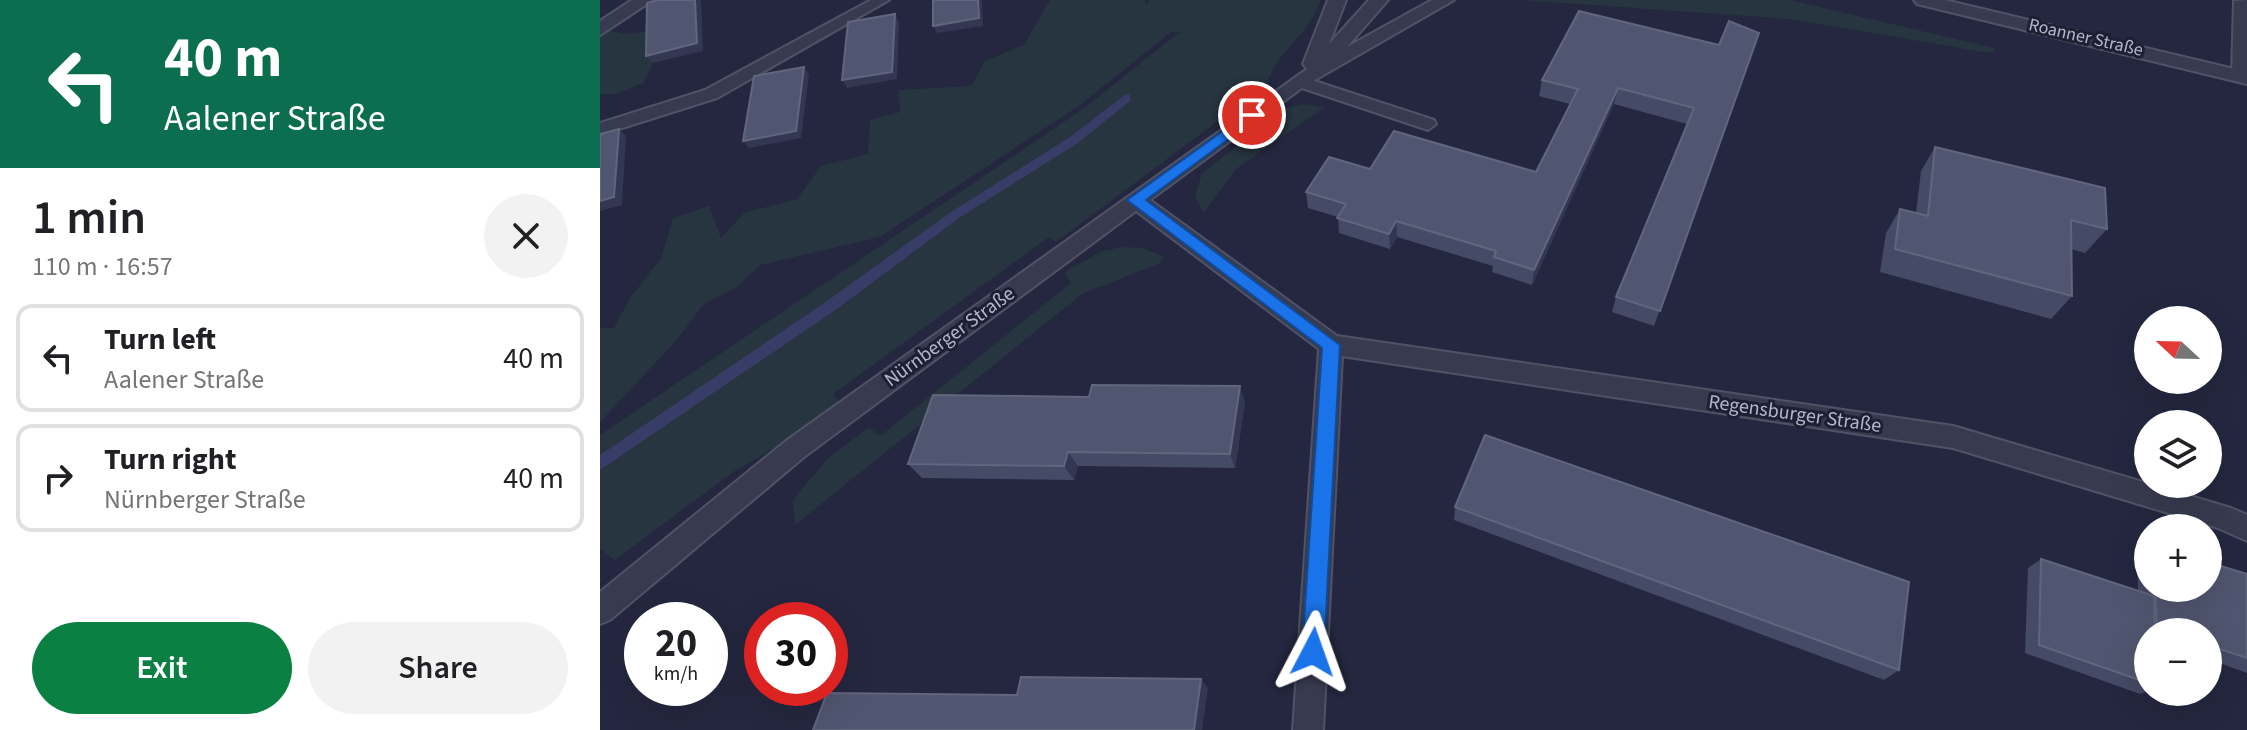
<!DOCTYPE html>
<html lang="en">
<head>
<meta charset="utf-8">
<style>
	:root { --surface:#fff; --page:#f2f2f2; --text:#202124; --muted:#757577; --line:#e0e0e0; --accent:#0b8043 }
	body { margin:0; font-family:"Source Sans 3",sans-serif; background:var(--page); color:var(--text); height:100vh; display:flex; flex-direction:column; font-size:30px; white-space:nowrap }
	* { box-sizing:border-box; margin:0 }
	p { font-size:26px; color:var(--muted) }
	.icon { flex:none; width:44px; height:44px; fill:none; stroke:currentColor; stroke-width:2; stroke-linecap:round; stroke-linejoin:round }
	.map { position:relative; flex:1; overflow:hidden }
	.side { display:flex; flex-direction:column; background:var(--surface); width:600px }
	.side>* { flex:none }
	.guide { background:#0b6e4f; color:#fff; overflow:hidden }
	.needle { width:52px; rotate:292deg }
	.fabs { position:absolute; left:1534px; top:306px; display:grid; gap:16px }
	.fabs a { display:grid; place-items:center; width:88px; height:88px; border-radius:50%; background:var(--surface); box-shadow:0 8px 32px #0002; font-size:40px }
	.speed { position:absolute; left:24px; top:602px; display:flex; gap:16px; font-size:40px; font-weight:700; text-align:center }
	.speed>* { display:grid; place-content:center; width:104px; height:104px; border-radius:50%; background:var(--surface); box-shadow:0 8px 32px #0002; line-height:1 }
	.speed small { font-size:20px; font-weight:400 }
	.speed .limit { border:12px solid #d22; background:#fff; color:#111 }
	.pin { position:absolute; display:grid; place-items:center; width:68px; height:68px; color:#fff; margin:-34px; border:4px solid #fff; border-radius:50%; box-shadow:0 2px 8px #0007 }
	.me { position:absolute; width:88px; margin:-44px; rotate:4deg; stroke-linejoin:round; filter:drop-shadow(0 0 6px #0008) }
	.turn { display:flex; align-items:center; gap:28px; height:168px; padding:0 32px; font-size:36px }
	.turn .icon { width:104px; height:104px; stroke-width:2.5 }
	.turn b { display:block; font-size:56px; line-height:68px }
	.round { display:grid; place-items:center; flex:none; width:84px; height:84px; border-radius:42px; background:var(--page) }
	.headline { display:flex; align-items:center; justify-content:space-between; height:136px; padding:0 32px }
	h1 { font-size:48px; font-weight:600; line-height:60px }
	.primary-button { display:flex; gap:16px; margin-top:auto; padding:16px 32px }
	.primary-button a { flex:1; height:92px; border-radius:48px; background:var(--accent); color:#fff; font-size:32px; font-weight:600; line-height:92px; text-align:center }
	.primary-button a+a { background:var(--page); color:var(--text) }
	ul { padding:0; list-style:none }
	li { display:flex; align-items:center; gap:24px; height:108px; margin:0 16px 12px; padding:0 16px; border:4px solid var(--line); border-radius:16px }
	li div { flex:1 }
	li b { display:block; font-size:30px }
	li em { font-style:normal }
	main { display:flex; flex:1; min-height:0 }
	.map>svg:first-child { display:block }
	.green { fill:#263540 }
	.lines { fill:none; stroke-linecap:round; stroke-linejoin:round }
	.stream { fill:#373d66; fill-rule:evenodd }
	.service-casing { stroke:#505367; stroke-width:4 }
	.minor-casing { stroke:#505367; stroke-width:4 }
	.tertiary-casing { stroke:#505367; stroke-width:4 }
	.service { fill:#383b4f; fill-rule:evenodd }
	.minor { fill:#383b4f; fill-rule:evenodd }
	.tertiary { fill:#383b4f; fill-rule:evenodd }
	.wall { fill:#454a65 }
	.shaded-wall { fill:#333751 }
	.building { fill:#515670; stroke:#61657e; stroke-width:2 }
	.route { fill:#1a73e8; stroke:#114b97; stroke-width:2 }
	.labels { text-anchor:middle; stroke-width:6; stroke-linejoin:round; paint-order:stroke }
	.far-street-label { font-size:18px; fill:#b4b6ca; stroke:#1d2034 }
	.street-label { font-size:20px; fill:#b4b6ca; stroke:#1d2034 }
</style>
</head>
<body>
<main>
<section class="side">
<div class="guide">
<div class="turn"><svg class="icon" aria-label="left" viewBox="0 0 24 24"><path d="M17 20v-9H6M10 6l-5 5 5 5"/></svg><div><b>40 m</b>Aalener Straße</div></div>
</div>
<div class="headline"><div><h1>1 min</h1><p>110 m · 16:57</p></div><a class="round"><svg class="icon" aria-label="close" viewBox="0 0 24 24"><path d="M6 6l12 12M18 6L6 18"/></svg></a></div>
<ul>
<li><svg class="icon" aria-label="left" viewBox="0 0 24 24"><path d="M17 20v-9H6M10 6l-5 5 5 5"/></svg><div><b>Turn left</b><p>Aalener Straße</p></div><em>40 m</em></li>
<li><svg class="icon" aria-label="right" viewBox="0 0 24 24"><path d="M7 20v-9h11M14 6l5 5-5 5"/></svg><div><b>Turn right</b><p>Nürnberger Straße</p></div><em>40 m</em></li>
</ul>
<div class="primary-button"><a>Exit</a><a>Share</a></div>
</section>
<div class="map">
<svg width="1647" height="730" viewBox="0 0 1647 730">
	<rect width="100%" height="100%" fill="#24273f"/>
	<!-- green -->
	<g class="green">
		<path d="M450,0H544L547,5L550,0H721C709,35 679,48 666,85L456,242L449,237L233,394L239,401L192,438L136,470L15,560L0,549V435L486,107L577,34L584,33L571,32L480,105L280,237L160,265L136,288L104,304L76,341L0,422V328H14L30,298L61,258L73,218L109,206L121,238L144,213L197,199L221,166L268,154L270,120L300,112L298,90L371,86L385,61L424,45Z"/>
		<polygon points="922,0 1190,0 1394,48 1393,52 1383,52 1190,19"/>
		<polygon points="0,29 27,34 53,31 53,63 43,83 17,94 0,94"/>
		<polygon points="702,104 725,107 636,169 603,213 595,196 602,173 687,108"/>
		<polygon points="522,247 543,248 564,257 560,263 482,294 195,525 193,500 226,460 269,427 280,436 471,283 464,272 503,251"/>
	</g>
	<g class="lines">
		<!-- stream -->
		<polygon class="stream" points="526,94 530,95 530,101 478,143 359,218 237,309 0,470 0,455 227,301 351,212 470,137"/>
		<!-- service casing -->
		<g class="service-casing">
			<g id="service">
				<polygon points="271,0 289,0 117,98 0,135 0,123 105,90"/>
				<polygon points="1647,0 1647,77 1640,81 1632,76 1634,1"/>
				<polygon points="699,76 834,120 836,124 828,130 693,85 691,81"/>
			</g>
		</g>
		<!-- minor casing -->
		<g class="minor-casing">
			<g id="minor">
				<polygon points="32,0 53,0 0,35 0,21"/>
				<polygon points="728,0 746,0 729,44 769,0 788,0 747,47 832,0 854,0 706,85 550,200 737,336 1353,426 1631,508 1647,515 1647,541 1618,528 1353,448 742,356 723,730 693,730 719,349 536,211 204,457 10,620 0,624 0,592 186,441 707,69 703,64"/>
			</g>
		</g>
		<!-- tertiary casing -->
		<g class="tertiary-casing">
			<polygon id="tertiary" points="1314,0 1345,0 1647,72 1647,84 1317,4"/>
		</g>
		<!-- service -->
		<use href="#service" class="service"/>
		<!-- minor -->
		<use href="#minor" class="minor"/>
		<!-- tertiary -->
		<use href="#tertiary" class="tertiary"/>
	</g>
	<!-- wall -->
	<g class="wall">
		<polygon points="1159,33 1054,326 1012,312 1016,297 1087,124 1014,104 932,285 892,272 893,266 797,237 790,249 739,233 738,217 708,208 706,192 770,169 936,172 970,104 939,96 942,80 1119,45"/>
		<polygon points="1335,147 1507,229 1485,253 1471,249 1472,296 1451,319 1280,272 1286,233 1300,209 1316,213 1321,171"/>
		<polygon points="645,402 635,468 478,466 474,480 322,478 308,464"/>
		<polygon points="855,507 1299,670 1284,680 854,520"/>
		<polygon points="1548,547 1548,588 1608,588 1647,574 1647,673 1608,659 1608,632 1548,632 1548,691 1540,694 1425,653 1428,568 1441,559 1538,591 1537,554"/>
	</g>
	<!-- shaded-wall -->
	<g class="shaded-wall">
		<polygon points="95,0 101,0 103,51 53,63 46,56"/>
		<polygon points="378,0 382,0 383,26 337,33 333,26"/>
		<polygon points="295,14 299,22 297,79 247,88 242,80"/>
		<polygon points="204,67 209,75 201,138 149,148 143,141"/>
		<polygon points="1018,88 1014,104 932,285 934,270"/>
		<polygon points="19,129 26,136 22,205 0,211 0,201"/>
		<polygon points="796,221 797,237 790,249 789,234"/>
		<polygon points="640,386 645,402 635,468 630,454"/>
		<polygon points="468,452 478,466 474,480 464,466"/>
		<polygon points="601,679 608,688 602,730 594,730"/>
	</g>
	<!-- building -->
	<g class="building">
		<polygon points="58,0 95,0 97,43 46,56 47,3"/>
		<polygon points="333,0 378,0 379,18 333,26"/>
		<polygon points="979,11 1119,45 1129,21 1159,33 1060,311 1016,297 1094,108 1018,88 934,270 894,257 896,251 796,221 789,234 737,218 746,204 706,192 729,157 770,169 794,131 936,172 978,89 942,80"/>
		<polygon points="295,14 292,72 242,80 248,22"/>
		<polygon points="204,67 196,131 143,141 154,76"/>
		<polygon points="19,129 14,197 0,201 0,134"/>
		<polygon points="1335,147 1505,188 1507,229 1471,220 1472,296 1295,249 1300,209 1328,216"/>
		<polygon points="492,385 640,386 630,454 468,452 464,466 308,464 333,395 489,397"/>
		<polygon points="885,435 1309,582 1299,670 855,507"/>
		<polygon points="1441,559 1554,596 1555,632 1548,632 1548,683 1439,645"/>
		<polygon points="1608,562 1647,574 1647,658 1608,645 1608,632 1569,632 1557,628 1555,588 1608,588"/>
		<polygon points="421,677 601,679 594,730 213,730 227,693 417,695"/>
	</g>
	<!-- route -->
	<polygon class="route" points="652,110 657,111 657,118 546,200 740,345 724,652 721,660 713,663 705,660 702,652 722,348 527,200"/>
	<g class="labels">
		<!-- far-street labels -->
		<g class="far-street-label">
			<text transform="translate(1486 37) rotate(13)" y="6">Roanner Straße</text>
		</g>
		<!-- street labels -->
		<g class="street-label">
			<text transform="translate(349 336) rotate(-36)" y="7">Nürnberger Straße</text>
			<text transform="translate(1195 413) rotate(8)" y="7">Regensburger Straße</text>
		</g>
	</g>
</svg>
<div class="fabs">
<a><svg class="needle" viewBox="-14 -14 28 28"><path d="M0-13l5 13h-10z" fill="#e53935"/><path d="M0 13l5-13h-10z" fill="#757577"/></svg></a>
<a><svg class="icon" aria-label="layers" viewBox="0 0 24 24"><path d="M12 4l9 5-9 5-9-5zM3 14l9 5 9-5"/></svg></a>
<a>+</a>
<a>−</a>
</div>
<div class="speed"><div>20<small>km/h</small></div><div class="limit">30</div></div>
<div class="pin" style="left:652px;top:115px;background:#d93025"><svg class="icon" aria-label="arrive" viewBox="0 0 24 24"><path d="M6 21V4h12l-3 4 3 4H6"/></svg></div>
<svg class="me" style="left:713px;top:652px" viewBox="-20 -20 40 40"><path d="M0-17L14 15 0 8-14 15z" fill="#1a73e8" stroke="#fff" stroke-width="4"/></svg>
</div>
</main>
</body>
</html>
